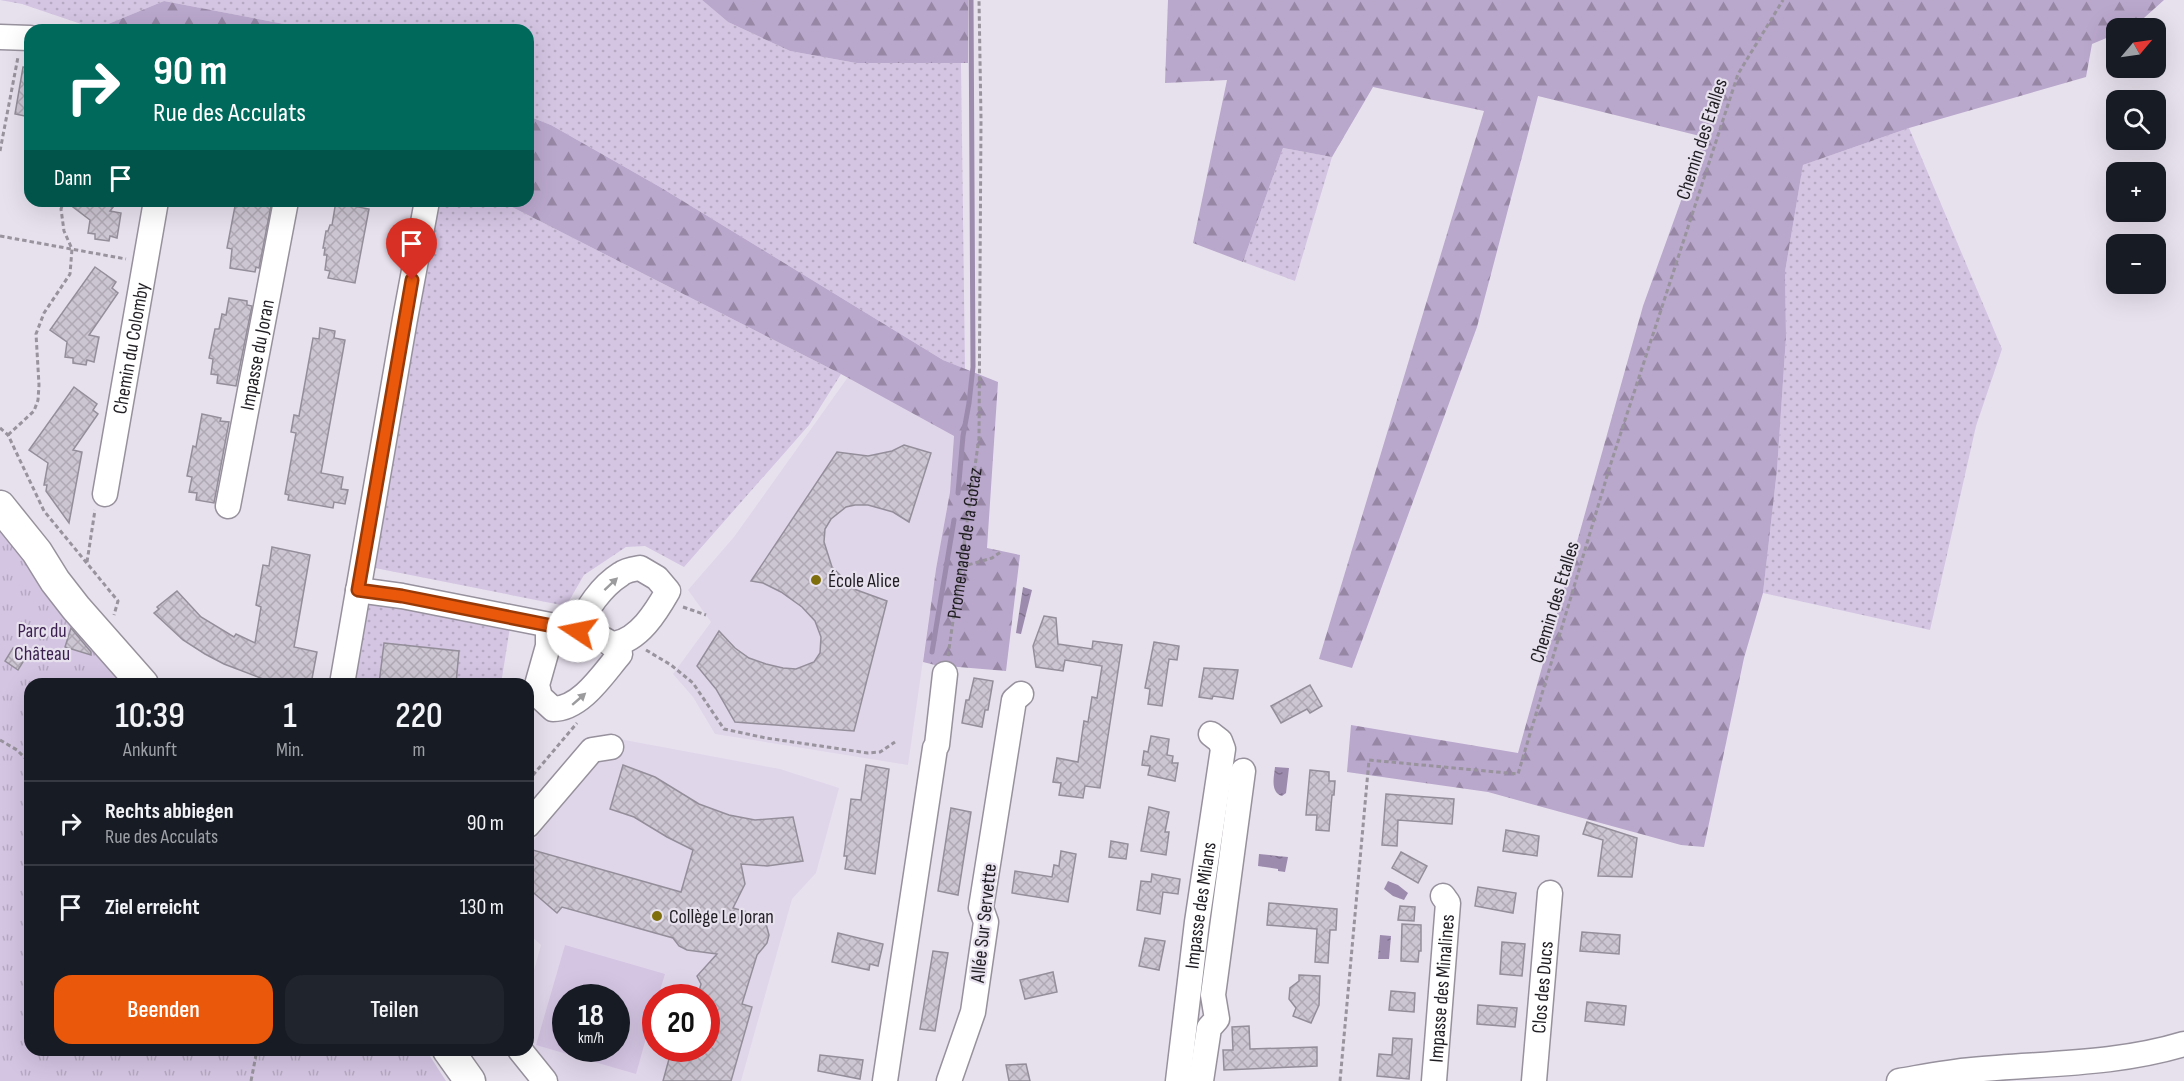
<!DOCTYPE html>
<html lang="de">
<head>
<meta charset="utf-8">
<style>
	:root { --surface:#171b24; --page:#20242c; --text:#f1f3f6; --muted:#9ea1a6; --line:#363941; --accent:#ea580c }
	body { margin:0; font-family:"Sofia Sans Condensed",sans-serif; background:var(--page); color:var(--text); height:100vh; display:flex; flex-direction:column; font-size:22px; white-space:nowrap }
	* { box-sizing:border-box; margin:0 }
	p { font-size:20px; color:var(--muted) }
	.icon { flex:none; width:33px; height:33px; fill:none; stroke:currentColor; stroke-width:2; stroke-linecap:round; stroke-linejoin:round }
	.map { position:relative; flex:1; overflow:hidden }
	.panel { position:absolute; left:24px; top:678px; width:510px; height:378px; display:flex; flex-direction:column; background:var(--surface); border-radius:18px; box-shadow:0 6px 24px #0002 }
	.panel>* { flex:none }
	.hud { position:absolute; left:24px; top:24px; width:510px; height:183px; border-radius:18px; box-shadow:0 6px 24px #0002; background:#00695c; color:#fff; overflow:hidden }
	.needle { width:39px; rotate:61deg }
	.fabs { position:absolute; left:2106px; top:18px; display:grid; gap:12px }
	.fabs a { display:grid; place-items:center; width:60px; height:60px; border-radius:12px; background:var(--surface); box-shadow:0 6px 24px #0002; font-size:30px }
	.speed { position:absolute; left:552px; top:984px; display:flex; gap:12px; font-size:30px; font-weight:700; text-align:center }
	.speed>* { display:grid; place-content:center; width:78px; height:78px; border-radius:50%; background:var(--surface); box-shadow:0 6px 24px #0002; line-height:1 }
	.speed small { font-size:15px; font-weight:400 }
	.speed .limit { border:9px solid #d22; background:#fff; color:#111 }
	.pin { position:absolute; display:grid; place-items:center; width:51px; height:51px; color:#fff; margin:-62px -26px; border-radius:50% 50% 50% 0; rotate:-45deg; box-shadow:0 0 6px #0007 }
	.pin .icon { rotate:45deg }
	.me { position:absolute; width:66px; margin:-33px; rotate:281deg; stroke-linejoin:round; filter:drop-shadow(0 0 4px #0008) }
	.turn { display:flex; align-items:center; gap:21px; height:126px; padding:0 30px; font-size:27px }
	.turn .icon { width:78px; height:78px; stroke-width:2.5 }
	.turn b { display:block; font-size:42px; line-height:51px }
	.then { display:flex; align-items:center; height:57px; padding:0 30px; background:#0003; gap:12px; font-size:22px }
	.eta { display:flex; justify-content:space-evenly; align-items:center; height:102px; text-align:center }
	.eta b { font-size:36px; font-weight:600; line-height:42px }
	.button { display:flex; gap:12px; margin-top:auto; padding:12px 30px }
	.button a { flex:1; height:69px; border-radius:18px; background:var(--accent); color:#fff; font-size:24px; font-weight:600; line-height:69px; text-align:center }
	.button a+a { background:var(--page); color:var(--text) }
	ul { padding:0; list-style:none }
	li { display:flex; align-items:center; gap:18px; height:84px; padding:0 30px; border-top:2px solid var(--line) }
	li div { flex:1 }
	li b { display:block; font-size:22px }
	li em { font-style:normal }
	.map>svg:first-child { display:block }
	.built { fill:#e0d6ea; fill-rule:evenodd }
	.grass { fill:url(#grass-dots) }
	.forest { fill:url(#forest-firs) }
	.park { fill:url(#park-tufts) }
	.garden { fill:#d4c5e3; fill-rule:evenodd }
	.water { fill:url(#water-ripples) }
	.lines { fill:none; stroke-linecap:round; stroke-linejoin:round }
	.stream { stroke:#9d8bae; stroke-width:5 }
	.building { fill:url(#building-cross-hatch); stroke:#948e9a; stroke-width:1.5 }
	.minor-casing { stroke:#97919d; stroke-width:27 }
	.major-casing { stroke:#97919d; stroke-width:33 }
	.path { stroke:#98939d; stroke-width:3; stroke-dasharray:4.5 3; stroke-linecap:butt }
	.minor { stroke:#fff; stroke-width:24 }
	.major { stroke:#fff; stroke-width:30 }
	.oneway { fill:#9b9a9c }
	.route-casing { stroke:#983908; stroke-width:15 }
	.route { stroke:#ea580c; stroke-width:10 }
	.poi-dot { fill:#7f6e0c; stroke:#e7e1ee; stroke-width:2 }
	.labels { text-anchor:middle; stroke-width:4.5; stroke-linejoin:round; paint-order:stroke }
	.street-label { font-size:20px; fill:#211e23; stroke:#e7e1ee }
	.poi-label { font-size:20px; fill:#211e23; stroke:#e7e1ee; text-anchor:start }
	.park-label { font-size:20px; fill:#3a1f4e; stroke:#e7e1ee }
</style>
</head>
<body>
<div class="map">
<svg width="2184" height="1081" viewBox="0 0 2184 1081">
	<defs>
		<pattern id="grass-dots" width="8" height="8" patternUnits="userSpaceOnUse" patternTransform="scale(1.5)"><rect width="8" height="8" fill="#d4c5e3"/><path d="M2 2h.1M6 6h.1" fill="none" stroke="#b6a9c2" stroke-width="1.8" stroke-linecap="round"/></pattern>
		<pattern id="forest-firs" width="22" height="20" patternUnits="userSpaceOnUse" patternTransform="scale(1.5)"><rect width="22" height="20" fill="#baa7cc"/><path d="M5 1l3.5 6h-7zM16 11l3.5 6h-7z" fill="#9787a5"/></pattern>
		<pattern id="park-tufts" width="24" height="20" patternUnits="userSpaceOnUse" patternTransform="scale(1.5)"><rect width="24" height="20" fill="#d4c5e3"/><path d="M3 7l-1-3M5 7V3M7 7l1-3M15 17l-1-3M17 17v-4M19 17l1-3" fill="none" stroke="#b6a9c2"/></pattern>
		<pattern id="water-ripples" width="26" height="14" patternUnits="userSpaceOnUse" patternTransform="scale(1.5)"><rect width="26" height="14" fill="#9d8bae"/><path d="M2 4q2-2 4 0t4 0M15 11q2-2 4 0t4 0" fill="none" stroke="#80718d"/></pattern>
		<pattern id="building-cross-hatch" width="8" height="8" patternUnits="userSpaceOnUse" patternTransform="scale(1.5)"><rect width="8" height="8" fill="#ccc5d2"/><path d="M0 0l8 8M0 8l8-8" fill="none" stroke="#afa9b4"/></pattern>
	</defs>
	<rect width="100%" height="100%" fill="#e7e1ee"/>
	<!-- built -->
	<g class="built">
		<polygon points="848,377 954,436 950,492 936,569 908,765 715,734 693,697 673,674 711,622 688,590 734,537"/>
		<path d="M614,738L780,769L839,788L816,873L792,899L741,1081H552L528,1048V992L541,945L528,933V848ZM566,998H616V1048H566ZM656,998H706V1048H656Z"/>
	</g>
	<!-- grass -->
	<g class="grass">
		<polygon points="0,0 702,0 728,22 790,51 856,63 961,63 965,369 943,360 660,187 551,125 528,116 528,30 316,30 164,1 96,29 22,4"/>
		<polygon points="1909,128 2002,349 1976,426 1930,630 1763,593 1777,470 1786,337 1785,272 1803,165"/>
		<polygon points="1283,148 1332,157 1295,281 1243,262"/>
		<polygon points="437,201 500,201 841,374 809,425 684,567 645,546 626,547 584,575 566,606 370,567"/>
		<polygon points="364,602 510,627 501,684 350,684"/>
	</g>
	<!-- forest -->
	<g class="forest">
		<polygon points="702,0 968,0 968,63 856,63 790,51 728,22"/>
		<polygon points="1168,0 2164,0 2135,26 2129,28 2116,28 2116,34 2092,44 2086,77 1909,128 1803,165 1785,272 1786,337 1777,470 1763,593 1744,658 1704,847 1681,845 1488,792 1347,772 1351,725 1518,753 1643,306 1704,137 1538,96 1477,327 1352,668 1319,659 1484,111 1373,87 1332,157 1283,148 1243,262 1193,243 1227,80 1165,83"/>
		<polygon points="164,1 316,30 96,29"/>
		<polygon points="528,116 551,125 660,187 943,360 998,382 987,548 1020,555 1006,671 935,665 923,662 936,569 950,492 954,436 841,374 500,201 528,201"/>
	</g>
	<!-- park -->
	<polygon class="park" points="0,525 132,684 30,684 30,1050 426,1050 446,1081 0,1081"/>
	<!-- garden -->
	<path class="garden" d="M565,945L665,974L658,997L656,998L655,1006L636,1074L536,1045ZM566,998H616V1048H566Z"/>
	<!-- water -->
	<g class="water">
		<polygon points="1023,587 1032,590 1021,634 1016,633"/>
		<path d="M1275,767L1289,768L1286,793L1282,796C1270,792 1274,777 1275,767Z"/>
		<polygon points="1259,854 1288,857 1285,872 1278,871 1278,869 1258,866"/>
		<polygon points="1388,881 1398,885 1408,893 1404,900 1393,896 1384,889"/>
		<polygon points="1380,935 1391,936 1389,959 1378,959"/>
	</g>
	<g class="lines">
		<!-- stream -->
		<g class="stream">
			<polyline points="958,493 963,436 969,403 973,367 971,0"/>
			<polyline points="932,652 954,520"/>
		</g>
	</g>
	<!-- building -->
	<g class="building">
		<polygon points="23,67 30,68 30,117 15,114"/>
		<polygon points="65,201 118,201 110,211 121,213 117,238 110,236 109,241 95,239 95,234 88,233 90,220"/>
		<polygon points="236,201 272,201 259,268 256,267 255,272 230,268 232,249 227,248"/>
		<polygon points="336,201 353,203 353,206 369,209 355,283 328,278 330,271 325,270 327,255 324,255 325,248 323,248 326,231 328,231 330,225 332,225"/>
		<polygon points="95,267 116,282 112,288 118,293 89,335 99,337 94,362 87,360 86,365 73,363 73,358 65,357 67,342 50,330"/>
		<polygon points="229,298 247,301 247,305 252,306 236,386 217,383 218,375 211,374 213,359 209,358 215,329 219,329 222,314 226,315"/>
		<polygon points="320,328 335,331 334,338 345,340 321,473 343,477 341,489 348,490 345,504 334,502 333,508 288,500 289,495 285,494 296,433 291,432 294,415 299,416 313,338 319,339"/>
		<polygon points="74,387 97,404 93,410 98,414 73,450 82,452 69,523 46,491 47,485 44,485 48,463 29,450"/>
		<polygon points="202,414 221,418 220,421 229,422 214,503 196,500 197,493 189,492 192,477 187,476 193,446 196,447"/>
		<polygon points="904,445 931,453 909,522 893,512 868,505 855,505 846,507 831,519 825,529 824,542 832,567 854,589 887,601 854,731 735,722 716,689 697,666 719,631 735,648 749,658 766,664 783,668 796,669 814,662 820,653 821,637 815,621 802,607 781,592 763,583 751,581 837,452 868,456 892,451"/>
		<polygon points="272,547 310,555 294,647 317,652 311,684 262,684 263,679 224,664 205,654 183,640 154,613 159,609 157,607 177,591 201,617 234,637 236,634 255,643 261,607 256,605 263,565 269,566"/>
		<polygon points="1044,616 1056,618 1058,644 1092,649 1093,641 1122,645 1100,788 1085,786 1083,798 1059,795 1061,783 1053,782 1057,758 1078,762 1084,721 1088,722 1092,697 1097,698 1102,666 1065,660 1063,671 1036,667 1033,646"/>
		<polygon points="71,628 91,652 91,655 65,647"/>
		<polygon points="1154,642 1179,646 1177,660 1169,659 1162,706 1148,704 1150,689 1145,688"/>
		<polygon points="384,643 459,651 456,684 379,684"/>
		<polygon points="13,648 26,657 18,670 5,661"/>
		<polygon points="1204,668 1238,670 1233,699 1213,696 1212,699 1199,697"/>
		<polygon points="974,678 993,681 988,710 985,710 982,727 962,723 966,700 969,700"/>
		<polygon points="1310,685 1322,706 1310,713 1307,709 1281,723 1271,706"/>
		<polygon points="1151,736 1169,739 1167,755 1173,756 1172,763 1178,763 1175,781 1148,775 1150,766 1142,765 1144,751 1148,752"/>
		<polygon points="623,765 655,777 699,804 729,815 755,820 793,817 803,861 767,866 741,864 745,884 733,908 768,918 766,924 769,935 767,943 757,955 742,1004 752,1007 731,1081 663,1081 672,1048 706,1048 706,998 697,998 701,984 697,976 717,954 687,950 679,946 673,938 562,907 557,913 528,888 528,857 533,850 681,892 693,850 667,837 634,817 610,809"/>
		<polygon points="866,765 889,769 875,874 845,869 847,856 844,856 851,799 861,800"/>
		<polygon points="1310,770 1329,772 1329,781 1335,781 1334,795 1332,795 1329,831 1316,830 1317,815 1306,815"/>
		<polygon points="1386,794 1454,799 1452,824 1398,820 1397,846 1382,845"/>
		<polygon points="1149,807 1169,812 1165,832 1169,832 1166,855 1141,851"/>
		<polygon points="951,808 971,812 958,895 938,891"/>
		<polygon points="1587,822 1637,838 1632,877 1598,876 1603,840 1583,834"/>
		<polygon points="1506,830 1539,836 1537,856 1503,851"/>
		<polygon points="1111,841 1128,844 1126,859 1109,857"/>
		<polygon points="1061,851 1076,854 1068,902 1012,893 1015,871 1052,877 1054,865 1059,866"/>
		<polygon points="1401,852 1427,866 1418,883 1392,868"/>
		<polygon points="1152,874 1180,879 1178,894 1163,892 1160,914 1137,910 1141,881 1151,882"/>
		<polygon points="1478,887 1516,893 1513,913 1475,906"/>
		<polygon points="1269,903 1337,909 1336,930 1330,930 1328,963 1315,962 1317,929 1267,925"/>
		<polygon points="1400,906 1415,907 1414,921 1398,920"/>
		<polygon points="1402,924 1421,925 1421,951 1419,951 1418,962 1401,961"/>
		<polygon points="1582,932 1620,935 1619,954 1580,951"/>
		<polygon points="838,933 883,944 878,966 870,964 869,970 832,962"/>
		<polygon points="1145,938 1165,941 1159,970 1139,966"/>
		<polygon points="1502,942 1525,944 1522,976 1500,974"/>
		<polygon points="933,951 948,953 935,1031 920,1029"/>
		<polygon points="1053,972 1057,992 1025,999 1020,980"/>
		<polygon points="1299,975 1320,976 1319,1005 1311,1023 1293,1016 1296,1008 1289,999 1290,988 1299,981"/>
		<polygon points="1391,991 1415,993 1414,1012 1389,1010"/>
		<polygon points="1587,1002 1626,1006 1624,1025 1585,1021"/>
		<polygon points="1478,1005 1517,1008 1515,1027 1477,1024"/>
		<polygon points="1249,1026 1250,1049 1317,1047 1317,1066 1224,1070 1223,1050 1233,1050 1232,1027"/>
		<polygon points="1393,1038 1412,1039 1409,1079 1377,1076 1379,1054 1392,1055"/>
		<polygon points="820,1055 863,1060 860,1079 818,1071"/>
		<polygon points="1026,1064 1030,1081 1009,1081 1006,1065"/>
	</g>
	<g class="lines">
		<!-- minor casing -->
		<g class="minor-casing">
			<g id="minor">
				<polyline points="0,37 30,38"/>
				<path id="s2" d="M105,494L156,201"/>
				<path id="s3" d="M228,506L286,201"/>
				<path d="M358,590L402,596L555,626C577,630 608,634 620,654C603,674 581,709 553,709L540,697L537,685L548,646V625"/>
				<path d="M578,631C585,609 602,586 621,574C626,570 634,569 640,568L657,578L668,591C656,612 639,640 614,644"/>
				<polyline points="342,684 405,319 427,201"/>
				<polyline points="528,825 592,750 611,747"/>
				<polyline points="520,1050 545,1081"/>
				<polyline points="885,1081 935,748 937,745 945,674"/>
				<polyline points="949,1081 973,1012 986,922 981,908 1014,700 1021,694"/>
				<path id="s4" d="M1178,1081L1197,922L1223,749L1220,741L1211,734"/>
				<polyline points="1201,1081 1209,1028 1217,1019 1213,995 1243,771"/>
				<path id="s5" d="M1434,1081L1448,903L1443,896"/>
				<path id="s6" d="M1534,1081L1550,893"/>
				<path d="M1899,1081C1923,1077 1948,1072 1972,1070C2043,1063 2115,1065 2184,1044"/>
			</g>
		</g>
		<!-- major casing -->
		<g class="major-casing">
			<g id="major">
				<polyline points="0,506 37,552 55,581 76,608 143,684"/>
				<polyline points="448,1050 470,1081"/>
			</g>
		</g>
		<!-- path -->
		<g class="path">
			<polyline points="0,151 18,57"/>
			<polyline points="0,236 126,259"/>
			<polyline points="0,428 8,435 44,511 118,601 114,615"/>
			<polyline points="8,435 34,411 38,400 39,385 36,334 44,313 70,274 72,249 64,231 61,209 64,201"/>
			<polyline points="87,562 95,510"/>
			<polyline points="961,567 992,558 1002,551"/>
			<polyline points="683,607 706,615"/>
			<polyline points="646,650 671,665 693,683 724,729 766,738 868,753 880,752 895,742"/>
			<path id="s1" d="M948,656L979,438L981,119L979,0"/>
			<polyline points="0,740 17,750 30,763"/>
			<polyline points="528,781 577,723"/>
			<polyline points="251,1081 257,1050"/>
			<polyline points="1340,1081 1369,760 1518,774 1610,466 1738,74 1783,0"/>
		</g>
		<!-- minor -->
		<use href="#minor" class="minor"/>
		<!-- major -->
		<use href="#major" class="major"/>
	</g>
	<!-- one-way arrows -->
	<defs><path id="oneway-solid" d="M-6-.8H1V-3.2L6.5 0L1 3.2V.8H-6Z" transform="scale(1.5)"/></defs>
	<g class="oneway">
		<use href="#oneway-solid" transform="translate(611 584) rotate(-43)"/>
		<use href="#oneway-solid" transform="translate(579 699) rotate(-41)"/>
	</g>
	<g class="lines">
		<!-- route casing -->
		<g class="route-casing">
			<polyline id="route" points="412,280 358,590 402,596 578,631"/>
		</g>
		<!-- route -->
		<use href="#route" class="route"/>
	</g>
	<!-- markers -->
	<g class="poi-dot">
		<circle cx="816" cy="580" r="6"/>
		<circle cx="657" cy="916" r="6"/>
	</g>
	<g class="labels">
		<!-- street labels -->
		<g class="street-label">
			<text transform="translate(1701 139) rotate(-72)" y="7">Chemin des Etalles</text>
			<text dy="7" stroke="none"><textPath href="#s2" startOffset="148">Chemin du Colomby</textPath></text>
			<text dy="7" stroke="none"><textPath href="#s3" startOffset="154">Impasse du Joran</textPath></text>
			<text dy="7" stroke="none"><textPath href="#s1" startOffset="114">Promenade de la Gotaz</textPath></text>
			<text transform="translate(1554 602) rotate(-73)" y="7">Chemin des Etalles</text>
			<text dy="7" stroke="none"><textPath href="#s4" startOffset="177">Impasse des Milans</textPath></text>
			<text transform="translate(983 923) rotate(-84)" y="7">Allée Sur Servette</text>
			<text dy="7" stroke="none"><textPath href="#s6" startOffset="94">Clos des Ducs</textPath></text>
			<text dy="7" stroke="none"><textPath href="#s5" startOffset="93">Impasse des Minalines</textPath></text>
		</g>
		<!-- poi labels -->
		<g class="poi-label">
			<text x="828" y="587">École Alice</text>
			<text x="669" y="923">Collège Le Joran</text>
		</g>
		<!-- park labels -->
		<g class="park-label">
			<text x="42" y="637">Parc du<tspan x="42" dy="23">Château</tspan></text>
		</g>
	</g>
</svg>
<div class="fabs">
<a><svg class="needle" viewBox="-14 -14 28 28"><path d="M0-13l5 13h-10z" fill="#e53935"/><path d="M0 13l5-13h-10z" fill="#9ea1a6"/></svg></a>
<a><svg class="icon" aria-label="search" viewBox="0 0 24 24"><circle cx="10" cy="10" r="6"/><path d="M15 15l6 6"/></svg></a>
<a>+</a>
<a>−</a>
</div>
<div class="speed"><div>18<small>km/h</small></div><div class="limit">20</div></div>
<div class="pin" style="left:412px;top:280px;background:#d93025"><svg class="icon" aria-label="arrive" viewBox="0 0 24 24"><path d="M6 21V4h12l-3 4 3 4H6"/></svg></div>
<svg class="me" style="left:578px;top:631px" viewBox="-20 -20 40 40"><circle r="19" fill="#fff"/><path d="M0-13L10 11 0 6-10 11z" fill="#ea580c"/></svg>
<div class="hud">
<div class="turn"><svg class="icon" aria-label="right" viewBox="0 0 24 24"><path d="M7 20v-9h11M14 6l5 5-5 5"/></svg><div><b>90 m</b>Rue des Acculats</div></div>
<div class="then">Dann<svg class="icon" aria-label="arrive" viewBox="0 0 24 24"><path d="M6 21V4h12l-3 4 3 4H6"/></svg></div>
</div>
<section class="panel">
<div class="eta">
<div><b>10:39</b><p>Ankunft</p></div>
<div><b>1</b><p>Min.</p></div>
<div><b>220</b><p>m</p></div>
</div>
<ul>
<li><svg class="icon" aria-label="right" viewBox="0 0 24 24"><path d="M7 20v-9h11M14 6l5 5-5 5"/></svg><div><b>Rechts abbiegen</b><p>Rue des Acculats</p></div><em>90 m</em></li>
<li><svg class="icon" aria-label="arrive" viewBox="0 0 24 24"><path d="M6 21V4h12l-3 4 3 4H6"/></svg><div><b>Ziel erreicht</b></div><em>130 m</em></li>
</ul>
<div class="button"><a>Beenden</a><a>Teilen</a></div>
</section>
</div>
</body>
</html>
